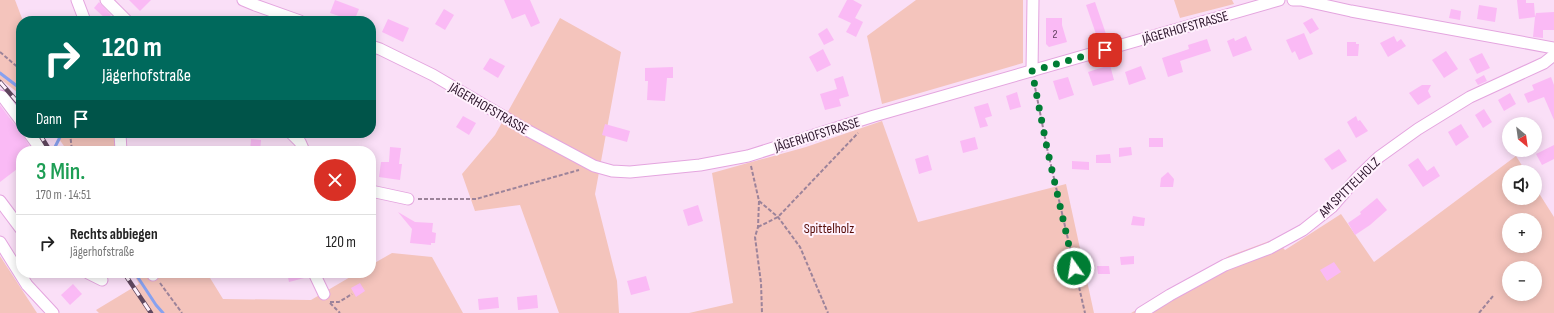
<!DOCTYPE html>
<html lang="de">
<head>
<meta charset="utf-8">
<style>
	:root { --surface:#fff; --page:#f6f6f6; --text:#222; --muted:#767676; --line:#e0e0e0 }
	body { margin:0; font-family:"Sofia Sans Condensed",sans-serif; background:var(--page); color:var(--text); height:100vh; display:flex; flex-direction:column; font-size:15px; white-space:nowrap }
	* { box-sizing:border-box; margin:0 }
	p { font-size:13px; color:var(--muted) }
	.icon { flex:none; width:22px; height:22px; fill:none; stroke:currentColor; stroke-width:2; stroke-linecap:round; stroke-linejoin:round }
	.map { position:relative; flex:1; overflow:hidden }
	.drawer { position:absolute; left:16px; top:146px; width:360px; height:132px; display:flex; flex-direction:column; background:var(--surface); border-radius:16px; box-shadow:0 2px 10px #0003 }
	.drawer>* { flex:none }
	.banner { position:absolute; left:16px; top:16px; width:360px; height:122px; border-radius:16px; box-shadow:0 2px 10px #0003; background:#00695c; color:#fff; overflow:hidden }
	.needle { width:26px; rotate:151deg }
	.fabs { position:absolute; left:1502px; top:117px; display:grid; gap:8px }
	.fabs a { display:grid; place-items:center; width:40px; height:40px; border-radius:50%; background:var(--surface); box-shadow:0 2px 10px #0003; font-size:20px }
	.pin { position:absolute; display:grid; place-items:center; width:34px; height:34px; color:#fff; margin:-17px; border-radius:8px; box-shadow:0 2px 6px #0006 }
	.me { position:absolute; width:44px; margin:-22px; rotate:347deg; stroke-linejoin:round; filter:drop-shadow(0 0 3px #0008) }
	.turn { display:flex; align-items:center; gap:14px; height:84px; padding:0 20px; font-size:18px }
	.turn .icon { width:52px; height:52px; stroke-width:2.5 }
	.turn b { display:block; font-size:28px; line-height:34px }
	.then { display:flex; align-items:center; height:38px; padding:0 20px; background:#0003; gap:8px; font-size:15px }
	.round { display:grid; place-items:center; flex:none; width:42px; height:42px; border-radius:21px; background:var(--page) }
	.headline { display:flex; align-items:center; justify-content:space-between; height:68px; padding:0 20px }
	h1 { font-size:24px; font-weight:600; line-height:30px; color:#1e9e55 }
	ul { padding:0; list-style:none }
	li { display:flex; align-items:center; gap:12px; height:56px; padding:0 20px; border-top:1px solid var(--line) }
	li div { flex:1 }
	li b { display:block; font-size:15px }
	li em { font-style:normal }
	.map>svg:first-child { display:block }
	.green { fill:#f4c4bc; fill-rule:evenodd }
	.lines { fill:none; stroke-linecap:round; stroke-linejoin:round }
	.stream { stroke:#87a1f0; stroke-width:3 }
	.building { fill:#fabaf5 }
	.minor-casing { stroke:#e4a5df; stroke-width:13 }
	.path { stroke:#9c839a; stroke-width:2; stroke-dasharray:4 2; stroke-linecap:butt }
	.minor { stroke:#fff; stroke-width:11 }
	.rail-casing { stroke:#60485f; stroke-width:4.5 }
	.rail { stroke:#fff1fd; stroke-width:3; stroke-dasharray:9; stroke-linecap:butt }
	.route { stroke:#007d34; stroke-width:7; stroke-dasharray:0 12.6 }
	.labels { text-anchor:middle; stroke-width:4; stroke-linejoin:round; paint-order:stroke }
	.number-label { font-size:12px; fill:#5f3e5d }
	.street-label { font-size:14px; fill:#2b142a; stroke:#fff1fd }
	.park-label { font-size:14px; fill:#570c07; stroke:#fff1fd }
</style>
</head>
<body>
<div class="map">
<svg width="1554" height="313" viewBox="0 0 1554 313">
	<rect width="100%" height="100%" fill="#fadff7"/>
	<!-- green -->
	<g class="green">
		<polygon points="0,0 15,0 23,21 21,21 21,95 0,79"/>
		<polygon points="916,0 1023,0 1023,63 882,104 867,36"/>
		<polygon points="1174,0 1232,0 1234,4 1180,18"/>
		<polygon points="560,18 621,52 595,194 617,281 619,313 559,313 520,205 475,211 462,174 495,135"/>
		<polygon points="882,121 918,222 1066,184 1094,313 689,313 733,303 712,173 806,147"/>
		<polygon points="55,133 115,133 121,151 66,151 66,149"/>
		<path d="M1516,156L1526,172H1509V198H1535V187L1554,217V313H1131L1229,256L1275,239L1285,250L1341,214L1374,262ZM1509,220H1535V246H1509ZM1509,268H1535V294H1509Z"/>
		<polygon points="392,253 432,257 463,313 99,313 96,310 139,284 133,273 207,273 223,299 311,300 357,273 371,273 371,265"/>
		<polygon points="0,256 37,313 0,313"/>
	</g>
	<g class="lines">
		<!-- stream -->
		<g class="stream">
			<polyline points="0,73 17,86 21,88"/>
			<polyline points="55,147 62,133"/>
			<polyline points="135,273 156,305 163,313"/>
		</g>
	</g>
	<!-- building -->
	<g class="building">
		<polygon points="129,0 151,0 140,11"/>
		<polygon points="335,0 359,9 354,21 330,13"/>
		<polygon points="504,0 530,0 540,23 531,27 525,14 512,19"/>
		<polygon points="847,0 853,0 862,5 855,18 863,22 856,37 846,32 851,23 838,17"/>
		<polygon points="1517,0 1526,0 1526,3 1534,3 1535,17 1536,13 1554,12 1554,30 1543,30 1543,38 1533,37 1535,17 1519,19"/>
		<polygon points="99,2 111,15 107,20 94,8"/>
		<polygon points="1095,2 1106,34 1097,37 1086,5"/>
		<polygon points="1479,5 1497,8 1495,22 1477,19"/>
		<polygon points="444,9 454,15 445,30 435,24"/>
		<polygon points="1451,9 1461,11 1460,20 1449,18"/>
		<polygon points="1046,18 1062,18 1062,25 1067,42 1049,47 1046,44"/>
		<polygon points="1312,18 1319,29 1310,34 1303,23"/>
		<polygon points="388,19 409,28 403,42 382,32"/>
		<polygon points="827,28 834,40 824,45 818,34"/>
		<polygon points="1304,33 1313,54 1299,60 1295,51 1292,53 1286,40"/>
		<polygon points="1246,36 1252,50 1233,57 1227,41 1234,38 1235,41"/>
		<polygon points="1394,36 1397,42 1401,39 1406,46 1388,57 1380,43"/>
		<polygon points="1207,39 1211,51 1180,61 1183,72 1168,77 1162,58 1189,49 1188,45"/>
		<polygon points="1347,42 1356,42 1356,44 1359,44 1358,56 1347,56"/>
		<polygon points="823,49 831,65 817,72 809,57"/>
		<polygon points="1446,51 1458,69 1444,78 1432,60"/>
		<polygon points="1482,53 1490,68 1477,74 1469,59"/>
		<polygon points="490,58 505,66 498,78 483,69"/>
		<polygon points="1110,65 1114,80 1093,86 1088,72"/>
		<polygon points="1141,66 1146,79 1129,85 1125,72"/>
		<polygon points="673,67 673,78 667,78 665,101 647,100 648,81 645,81 645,68"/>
		<polygon points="1484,75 1487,81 1478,85 1475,80"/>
		<polygon points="843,76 849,96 839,99 841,106 825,110 820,94 837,89 834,79"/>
		<polygon points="1068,77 1074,95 1059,100 1053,81"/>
		<polygon points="1551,77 1554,85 1554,120 1544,97 1528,103 1524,94 1534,90 1532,85"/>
		<polygon points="1422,85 1431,85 1428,91 1431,97 1418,105 1409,93"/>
		<polygon points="1017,92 1021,107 1010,110 1006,96"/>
		<polygon points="1510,93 1516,104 1504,111 1498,100"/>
		<polygon points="988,103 992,116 985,118 988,126 980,128 974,107"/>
		<polygon points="0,105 15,125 21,128 21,133 33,151 21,151 21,166 0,182"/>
		<polygon points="1484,109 1492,122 1483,128 1475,115"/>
		<polygon points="463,116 476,123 469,135 456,127"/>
		<polygon points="1356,116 1358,121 1360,120 1368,131 1356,138 1347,122"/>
		<polygon points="605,124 630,131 627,142 602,135"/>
		<polygon points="1461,124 1469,137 1456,146 1448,132"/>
		<polygon points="975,137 978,149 963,153 960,141"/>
		<rect x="1149" y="138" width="14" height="9"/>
		<polygon points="251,139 261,140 260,151 250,151"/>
		<polygon points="1554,145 1554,159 1542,165 1536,154"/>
		<polygon points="390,147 401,148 399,164 402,164 400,180 379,177 381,162 389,162"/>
		<polygon points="1131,147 1132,155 1119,157 1119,148"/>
		<polygon points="1339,149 1347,161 1332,170 1324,159"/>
		<polygon points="1110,154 1111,163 1096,163 1096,155"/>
		<polygon points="928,155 932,170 919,174 915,159"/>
		<polygon points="1418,158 1427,171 1434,166 1440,176 1423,187 1408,165"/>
		<polygon points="1072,161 1089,162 1089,170 1072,169"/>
		<polygon points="1168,172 1174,179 1173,187 1160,187 1161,178"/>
		<polygon points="1377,198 1387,210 1370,225 1355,235 1348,223 1361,214 1360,212"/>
		<polygon points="698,205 703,221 688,226 683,210"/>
		<polygon points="398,212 415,222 433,223 432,232 436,233 435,243 431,243 431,245 410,243 412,229"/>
		<polygon points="1133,216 1145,218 1144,226 1131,225"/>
		<polygon points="1134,256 1134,264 1121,265 1120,257"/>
		<polygon points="1334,262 1341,272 1327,281 1320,270"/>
		<polygon points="1097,266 1109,266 1110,274 1098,274"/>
		<polygon points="287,273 307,273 308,277 289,282"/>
		<polygon points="646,276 650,290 631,295 627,281"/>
		<polygon points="360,283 365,291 356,297 351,288"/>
		<polygon points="73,284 82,294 70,305 61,295"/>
		<polygon points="537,295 538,308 518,310 517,297"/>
		<polygon points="498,297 499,308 479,310 478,299"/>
	</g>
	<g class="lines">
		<!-- minor casing -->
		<g class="minor-casing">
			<g id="minor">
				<polyline points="77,0 85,21"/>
				<polyline points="106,0 127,21"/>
				<polyline points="243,0 255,5 300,21"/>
				<polyline points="1293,0 1301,0 1351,11 1554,48"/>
				<polyline points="371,46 380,49 433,75 523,128 594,166 612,171 630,172 700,165 748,156 874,116 1279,0"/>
				<polyline points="1032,71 1033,0"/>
				<polyline points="0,96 3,97 21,121"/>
				<polyline points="29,133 42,151"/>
				<polyline points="120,133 121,151"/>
				<polyline points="291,133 300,142 304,151"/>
				<polyline points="371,191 408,199"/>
				<polyline points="0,201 21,229"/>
				<polyline points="0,242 27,285 53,313"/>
				<polyline points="88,273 102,280"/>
				<polyline points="152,273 153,275"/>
				<polyline points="314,273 324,294"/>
				<polyline points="1141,313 1170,295 1225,265 1270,248 1303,230 1332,207 1357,178 1379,157 1418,129 1470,97 1544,63 1554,55"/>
			</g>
		</g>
		<!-- path -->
		<g class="path">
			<polyline points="0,52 21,70"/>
			<polyline points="1034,82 1047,148 1085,313"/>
			<polyline points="70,133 72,151"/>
			<polyline points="751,166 759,201 778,217 800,247 828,313"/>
			<polyline points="418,199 476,199 579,170"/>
			<polyline points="759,201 758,227 755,237 761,283 762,313"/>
			<polyline points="758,227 778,217 858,133"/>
			<polyline points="160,283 182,313"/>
			<polyline points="330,302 339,302 352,294"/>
			<polyline points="330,303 340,313"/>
			<polyline points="1479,313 1493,296"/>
		</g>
		<!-- minor -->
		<use href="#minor" class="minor"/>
		<!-- rail casing -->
		<g class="rail-casing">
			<g id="rail">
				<polyline points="0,82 21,106"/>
				<polyline points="39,133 50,151"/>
				<polyline points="124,273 151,313"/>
			</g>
		</g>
		<!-- rail -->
		<use href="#rail" class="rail"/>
	</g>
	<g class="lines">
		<!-- route -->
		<polyline class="route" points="1074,268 1047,148 1032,71 1105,50"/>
	</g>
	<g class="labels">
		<!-- number labels -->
		<g class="number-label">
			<text x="1055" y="38">2</text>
		</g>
		<!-- street labels -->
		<g class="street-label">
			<text transform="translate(1185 27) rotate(-16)" y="5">JÄGERHOFSTRASSE</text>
			<text transform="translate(489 108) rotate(30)" y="5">JÄGERHOFSTRASSE</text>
			<text transform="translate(817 134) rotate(-17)" y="5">JÄGERHOFSTRASSE</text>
			<text transform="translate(1349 187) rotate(-44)" y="5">AM SPITTELHOLZ</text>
		</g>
		<!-- park labels -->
		<g class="park-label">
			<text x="829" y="233">Spittelholz</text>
		</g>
	</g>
</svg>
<div class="fabs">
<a><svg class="needle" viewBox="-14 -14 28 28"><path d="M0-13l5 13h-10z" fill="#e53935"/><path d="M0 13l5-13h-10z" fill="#767676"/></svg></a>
<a><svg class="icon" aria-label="sound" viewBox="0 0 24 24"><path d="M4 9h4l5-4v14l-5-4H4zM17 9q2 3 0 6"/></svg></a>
<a>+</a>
<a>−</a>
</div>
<div class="pin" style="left:1105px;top:50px;background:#d93025"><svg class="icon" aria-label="arrive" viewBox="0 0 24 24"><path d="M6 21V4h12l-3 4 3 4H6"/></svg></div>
<svg class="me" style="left:1074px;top:268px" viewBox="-20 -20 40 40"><circle r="17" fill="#007d34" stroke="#fff" stroke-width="3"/><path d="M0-11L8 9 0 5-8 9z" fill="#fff"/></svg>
<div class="banner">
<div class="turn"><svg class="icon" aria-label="right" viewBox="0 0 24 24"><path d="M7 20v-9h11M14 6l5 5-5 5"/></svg><div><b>120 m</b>Jägerhofstraße</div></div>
<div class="then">Dann<svg class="icon" aria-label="arrive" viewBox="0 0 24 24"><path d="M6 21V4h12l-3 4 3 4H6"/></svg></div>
</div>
<section class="drawer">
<div class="headline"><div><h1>3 Min.</h1><p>170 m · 14:51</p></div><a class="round" style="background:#d93025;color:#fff"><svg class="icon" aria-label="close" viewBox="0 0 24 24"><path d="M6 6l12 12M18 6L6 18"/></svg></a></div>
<ul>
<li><svg class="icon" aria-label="right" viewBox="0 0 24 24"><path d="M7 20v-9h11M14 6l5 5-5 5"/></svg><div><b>Rechts abbiegen</b><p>Jägerhofstraße</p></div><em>120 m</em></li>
</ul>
</section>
</div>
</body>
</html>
